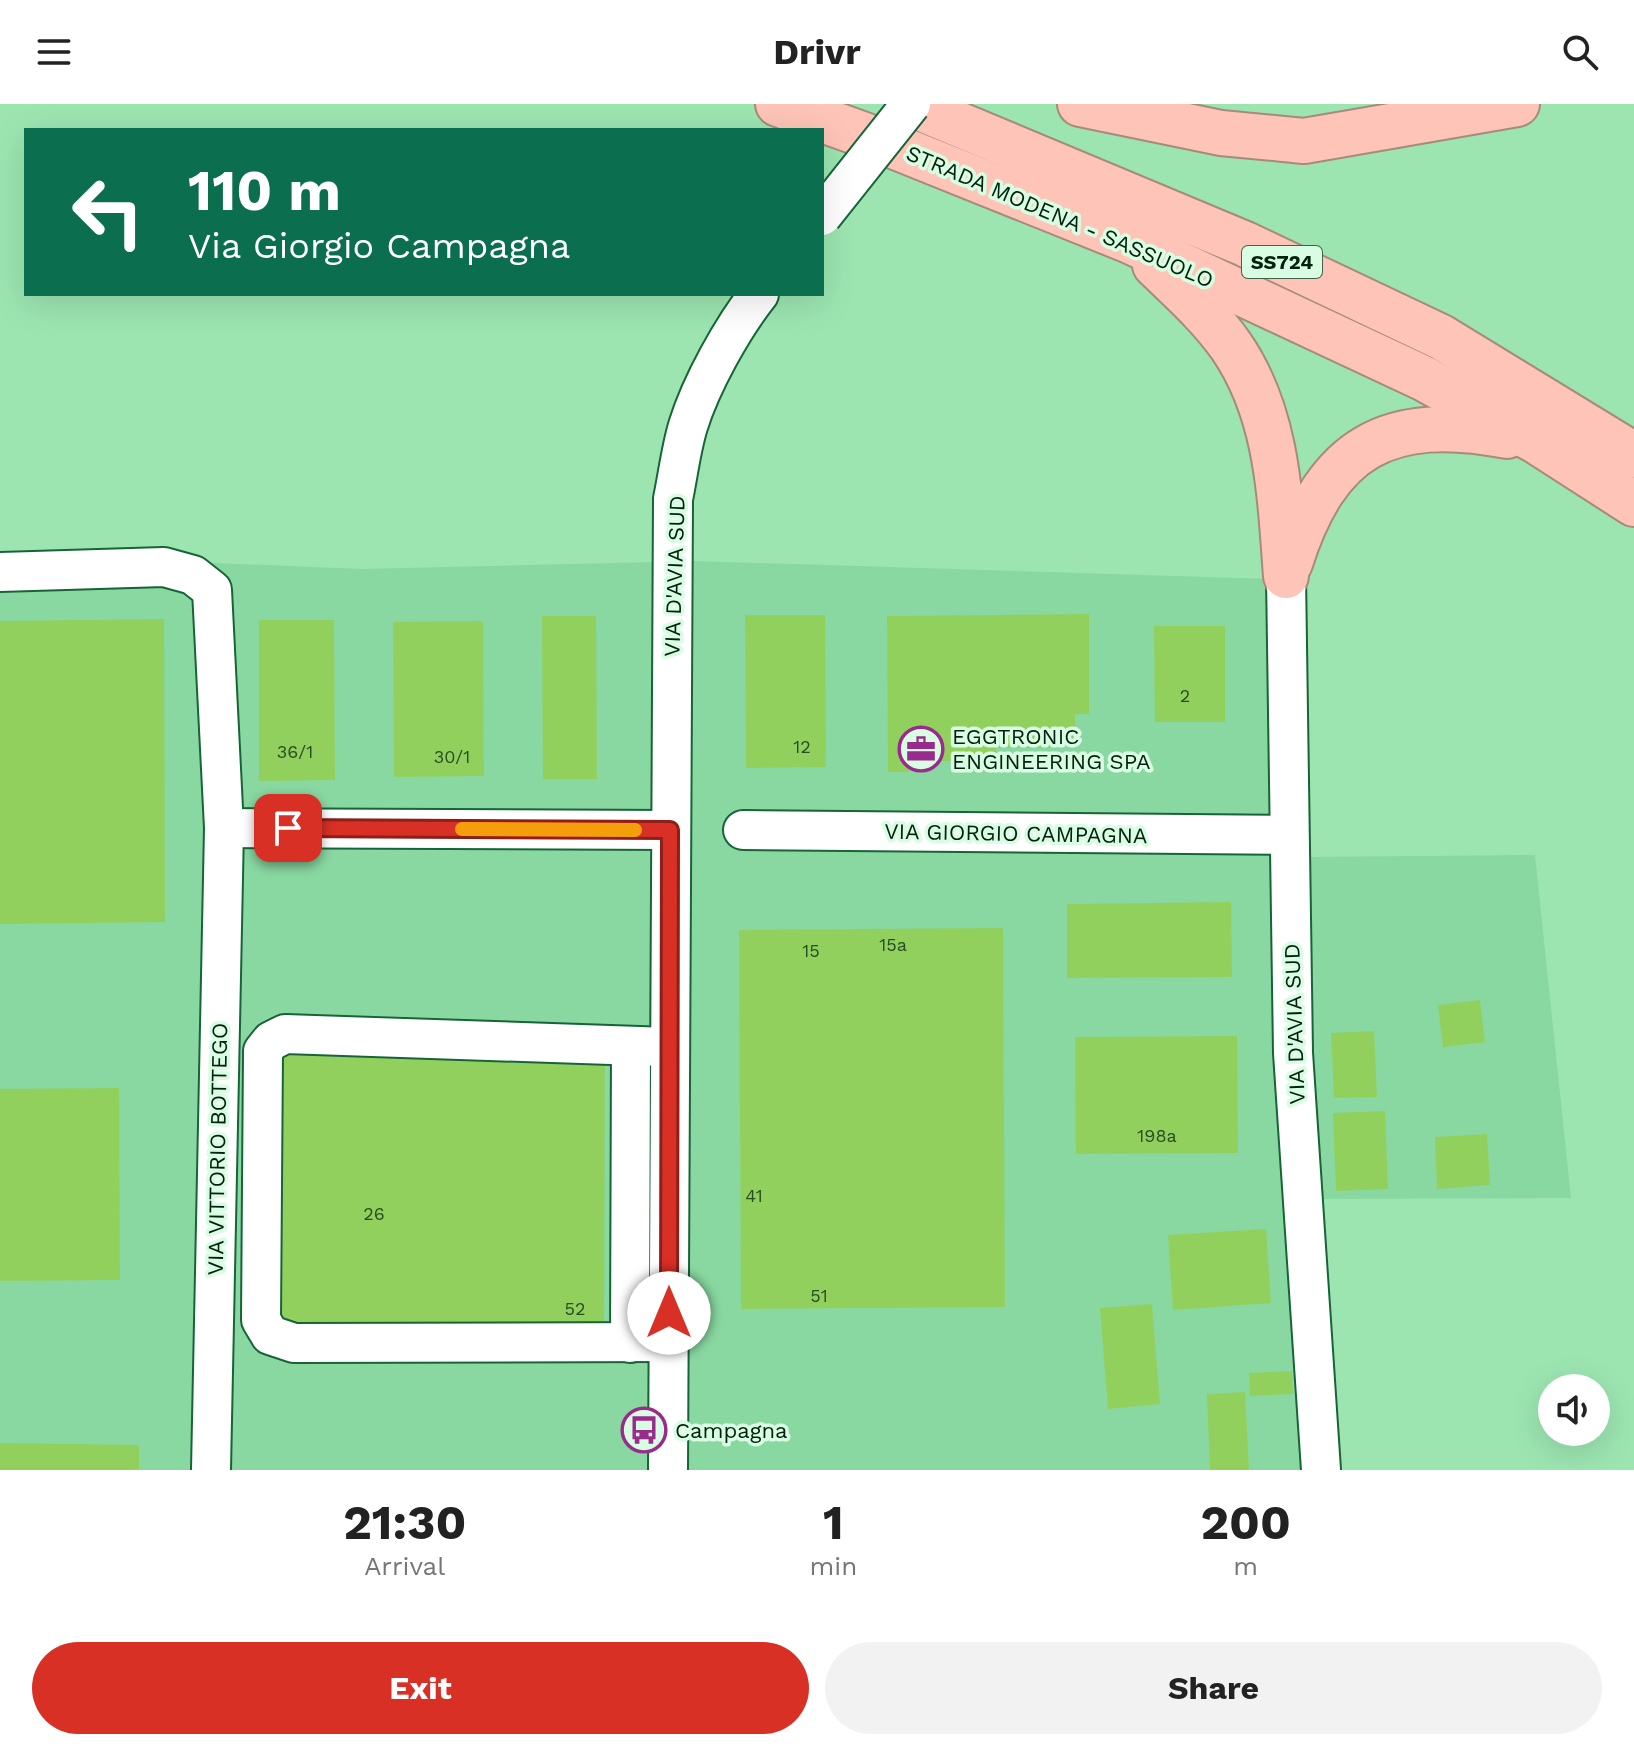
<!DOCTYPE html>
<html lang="en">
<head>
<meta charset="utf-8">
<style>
	:root { --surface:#fff; --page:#f2f2f2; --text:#222; --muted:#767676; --accent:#d93025 }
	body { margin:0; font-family:"Work Sans",sans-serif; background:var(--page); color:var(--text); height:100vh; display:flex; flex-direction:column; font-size:30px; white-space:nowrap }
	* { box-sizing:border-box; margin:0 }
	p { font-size:26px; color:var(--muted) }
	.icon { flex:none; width:44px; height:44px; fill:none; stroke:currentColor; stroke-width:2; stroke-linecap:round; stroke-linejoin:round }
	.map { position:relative; height:1366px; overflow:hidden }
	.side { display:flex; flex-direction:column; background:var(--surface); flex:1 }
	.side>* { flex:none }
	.hud { position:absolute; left:24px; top:24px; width:800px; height:168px; border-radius:0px; box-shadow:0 8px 32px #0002; background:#0b6e4f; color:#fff; overflow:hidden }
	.controls { position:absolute; left:1538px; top:1270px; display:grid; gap:16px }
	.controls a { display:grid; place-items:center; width:72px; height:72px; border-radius:50%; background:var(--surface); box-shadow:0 8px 32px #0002; font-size:40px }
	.pin { position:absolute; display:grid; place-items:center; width:68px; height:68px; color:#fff; margin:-34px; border-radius:16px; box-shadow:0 4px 12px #0006 }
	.me { position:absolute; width:88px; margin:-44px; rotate:0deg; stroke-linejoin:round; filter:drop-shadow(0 0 6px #0008) }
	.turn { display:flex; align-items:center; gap:28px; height:168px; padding:0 32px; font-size:36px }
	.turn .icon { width:104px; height:104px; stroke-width:2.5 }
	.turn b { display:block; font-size:56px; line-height:68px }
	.eta { display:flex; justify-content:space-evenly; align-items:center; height:136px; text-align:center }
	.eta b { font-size:48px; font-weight:700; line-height:56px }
	.action { display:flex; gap:16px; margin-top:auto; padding:16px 32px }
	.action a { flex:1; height:92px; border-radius:48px; background:var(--accent); color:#fff; font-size:32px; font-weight:700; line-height:92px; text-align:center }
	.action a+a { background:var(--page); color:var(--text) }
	header { display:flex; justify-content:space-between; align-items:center; height:104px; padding:0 32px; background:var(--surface); font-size:36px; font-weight:700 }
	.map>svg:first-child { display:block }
	.built { fill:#89d8a1 }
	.building { fill:#92d05e }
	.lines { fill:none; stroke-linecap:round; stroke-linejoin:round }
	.minor-casing { stroke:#176437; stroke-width:42 }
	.highway-casing { stroke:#a68b7c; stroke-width:48 }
	.minor { stroke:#fff; stroke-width:38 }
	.highway { stroke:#fdc4b7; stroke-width:44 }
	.minor-bridge-casing { stroke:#176437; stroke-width:42; stroke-linecap:butt }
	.minor-bridge { stroke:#fff; stroke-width:38 }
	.route-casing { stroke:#8d1f18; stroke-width:20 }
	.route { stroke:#d93025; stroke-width:14 }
	.slow { stroke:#f59e0b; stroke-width:14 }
	.labels { text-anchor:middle; stroke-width:7; stroke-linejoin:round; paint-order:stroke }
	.number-label { font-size:18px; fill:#274d22 }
	.shield { fill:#d9fde2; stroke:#43634e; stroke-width:2 }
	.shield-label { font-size:20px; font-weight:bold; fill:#03210e }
	.street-label { font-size:22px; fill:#03210e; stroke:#d9fde2 }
	.poi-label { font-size:22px; fill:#03210e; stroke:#d9fde2; text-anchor:start }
</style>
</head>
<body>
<header><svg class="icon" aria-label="menu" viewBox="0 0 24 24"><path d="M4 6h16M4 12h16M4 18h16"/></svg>Drivr<svg class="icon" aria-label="search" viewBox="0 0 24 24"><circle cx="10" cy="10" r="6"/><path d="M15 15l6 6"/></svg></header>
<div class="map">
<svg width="1634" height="1366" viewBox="0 0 1634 1366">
	<rect width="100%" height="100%" fill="#9ce5b1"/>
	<!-- built -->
	<polygon class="built" points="0,450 361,465 694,457 1303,476 1308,753 1535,751 1571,1094 1316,1095 1337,1366 0,1366"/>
	<!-- building -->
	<g class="building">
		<polygon points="1089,510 1089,610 1075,610 1075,634 1054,634 1054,644 996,644 996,651 975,651 975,657 909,657 909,668 888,668 887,512"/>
		<polygon points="745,511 825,511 826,663 746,664"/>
		<polygon points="542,512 596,512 597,675 543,675"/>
		<polygon points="164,515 165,818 0,820 0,517"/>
		<polygon points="259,516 334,516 335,676 259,677"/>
		<polygon points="483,517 484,672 394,673 393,518"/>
		<polygon points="1154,522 1225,522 1225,618 1155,618"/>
		<polygon points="1231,798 1232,873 1067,874 1067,800"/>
		<polygon points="1003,824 1005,1203 741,1205 739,826"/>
		<polygon points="1480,896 1485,938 1443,943 1438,901"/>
		<polygon points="1374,927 1377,993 1334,994 1331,929"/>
		<polygon points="1237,932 1238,1049 1076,1050 1075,933"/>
		<polygon points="275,949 605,950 604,1218 274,1218"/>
		<polygon points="119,984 120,1176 0,1177 0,985"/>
		<polygon points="1385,1007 1388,1085 1336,1087 1333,1009"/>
		<polygon points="1487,1030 1490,1081 1437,1085 1435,1033"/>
		<polygon points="1266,1125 1271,1199 1173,1206 1168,1131"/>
		<polygon points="1152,1200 1160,1300 1108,1305 1100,1204"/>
		<polygon points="1292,1267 1293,1290 1250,1292 1249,1269"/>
		<polygon points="1245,1288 1249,1366 1210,1366 1207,1290"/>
		<polygon points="0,1339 139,1341 139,1366 0,1366"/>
	</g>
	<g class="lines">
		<!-- minor casing -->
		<g class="minor-casing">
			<g id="minor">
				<polyline points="0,468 164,463 193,471 212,486 224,724 211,1366"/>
				<polyline points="1286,472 1293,949 1321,1366"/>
				<polyline points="224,724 670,726"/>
				<polyline points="743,726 1288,731"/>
				<polyline points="669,1238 294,1239 270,1231 261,1216 263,947 271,937 285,930 669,943"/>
				<polyline points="630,1239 631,942"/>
				<path d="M668,1366L673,395C678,371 681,345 688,322C701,280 732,224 759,190"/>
			</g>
		</g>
		<!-- highway casing -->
		<g class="highway-casing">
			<g id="highway">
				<polyline points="778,0 881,37 1130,137 1425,275 1536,337 1634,400"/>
				<polyline points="910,0 1245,140 1441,233 1634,351"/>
				<polyline points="1080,0 1221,29 1304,37 1517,0"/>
				<path d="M1155,161C1182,187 1210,212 1231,242C1278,310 1280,393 1286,472"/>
				<path d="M1290,459C1327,342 1388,309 1507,332"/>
			</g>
		</g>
		<!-- minor -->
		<use href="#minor" class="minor"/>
		<!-- highway -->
		<use href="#highway" class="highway"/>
		<!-- minor-bridge casing -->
		<g class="minor-bridge-casing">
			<polyline id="minor-bridge" points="822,112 911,0"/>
		</g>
		<!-- minor-bridge -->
		<use href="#minor-bridge" class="minor-bridge"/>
	</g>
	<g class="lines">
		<!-- route casing -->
		<g class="route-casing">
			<polyline id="route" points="288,724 670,726 669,1209"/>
		</g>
		<!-- route -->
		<use href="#route" class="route"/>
		<!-- slow -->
		<polyline class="slow" points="462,725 635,726"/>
	</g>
	<!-- icons -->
	<defs>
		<g id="office-ring" transform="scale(2.3)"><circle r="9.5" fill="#d9fde2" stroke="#982b8c" stroke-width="1.5"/><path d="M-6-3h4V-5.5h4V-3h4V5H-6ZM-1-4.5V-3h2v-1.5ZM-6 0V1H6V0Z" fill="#982b8c"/></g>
		<g id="bus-ring" transform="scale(2.3)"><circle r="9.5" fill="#d9fde2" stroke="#982b8c" stroke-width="1.5"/><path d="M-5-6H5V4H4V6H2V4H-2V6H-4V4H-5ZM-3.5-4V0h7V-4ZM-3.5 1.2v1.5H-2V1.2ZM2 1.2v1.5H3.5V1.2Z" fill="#982b8c"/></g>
	</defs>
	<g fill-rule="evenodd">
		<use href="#office-ring" x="921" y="645"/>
		<use href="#bus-ring" x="644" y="1326"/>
	</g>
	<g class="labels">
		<!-- number labels -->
		<g class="number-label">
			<text x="1185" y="598">2</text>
			<text x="802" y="649">12</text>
			<text x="295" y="654">36/1</text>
			<text x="452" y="659">30/1</text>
			<text x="893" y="847">15a</text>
			<text x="811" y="853">15</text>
			<text x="1157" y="1038">198a</text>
			<text x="754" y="1098">41</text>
			<text x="374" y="1116">26</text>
			<text x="819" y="1198">51</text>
			<text x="575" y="1211">52</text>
		</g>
		<!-- shield labels -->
		<rect class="shield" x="1242" y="142" width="80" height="32" rx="6"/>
		<g class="shield-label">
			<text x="1282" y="165">SS724</text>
		</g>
		<!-- street labels -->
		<g class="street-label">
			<text transform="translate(1060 112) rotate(23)" y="8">STRADA MODENA - SASSUOLO</text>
			<text transform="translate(674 472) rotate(-88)" y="8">VIA D'AVIA SUD</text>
			<text transform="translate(1016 729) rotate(1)" y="8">VIA GIORGIO CAMPAGNA</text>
			<text transform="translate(1294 920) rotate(-92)" y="8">VIA D'AVIA SUD</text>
			<text transform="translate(217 1045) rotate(-89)" y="8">VIA VITTORIO BOTTEGO</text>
		</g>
		<!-- poi labels -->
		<g class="poi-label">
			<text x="952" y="640">EGGTRONIC<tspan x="952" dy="25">ENGINEERING SPA</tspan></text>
			<text x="675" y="1334">Campagna</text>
		</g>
	</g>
</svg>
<div class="controls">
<a><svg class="icon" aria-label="sound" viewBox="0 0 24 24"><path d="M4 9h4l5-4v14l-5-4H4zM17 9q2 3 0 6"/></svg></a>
</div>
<div class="pin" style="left:288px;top:724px;background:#d93025"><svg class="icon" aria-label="arrive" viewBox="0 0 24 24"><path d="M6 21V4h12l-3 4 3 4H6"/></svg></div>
<svg class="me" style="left:669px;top:1209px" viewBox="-20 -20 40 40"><circle r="19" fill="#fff"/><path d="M0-13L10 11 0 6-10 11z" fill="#d93025"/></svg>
<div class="hud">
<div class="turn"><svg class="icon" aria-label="left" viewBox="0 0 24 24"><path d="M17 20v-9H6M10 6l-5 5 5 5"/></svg><div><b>110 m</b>Via Giorgio Campagna</div></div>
</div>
</div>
<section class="side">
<div class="eta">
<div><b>21:30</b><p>Arrival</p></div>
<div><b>1</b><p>min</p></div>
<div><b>200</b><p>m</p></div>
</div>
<div class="action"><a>Exit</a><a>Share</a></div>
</section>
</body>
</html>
